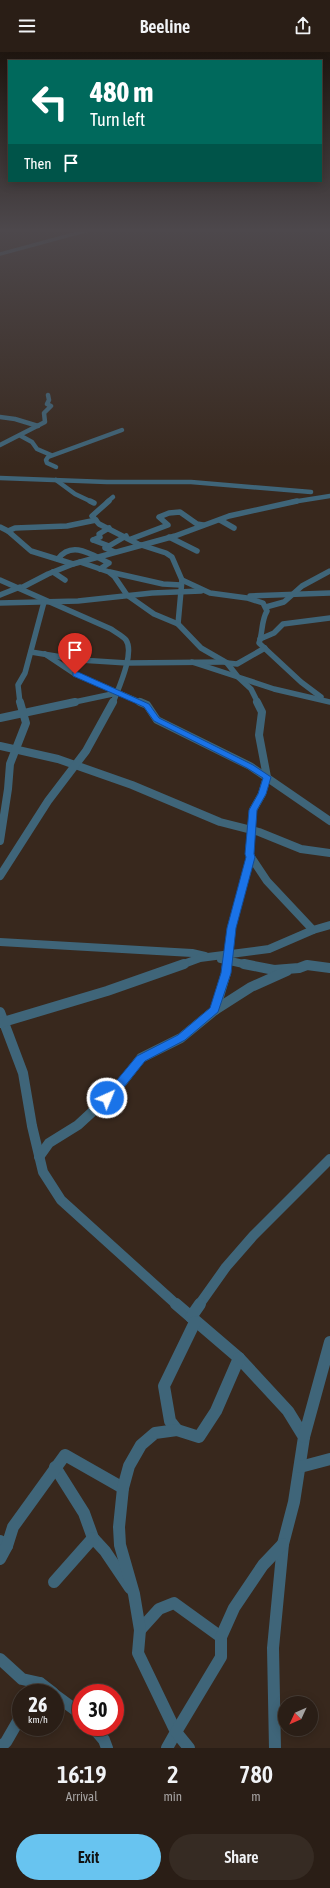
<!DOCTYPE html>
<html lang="en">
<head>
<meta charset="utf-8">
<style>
	:root { --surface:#2a1e16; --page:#362b23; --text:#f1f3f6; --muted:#a5a2a1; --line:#463c35; --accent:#68c4f0 }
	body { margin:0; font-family:"Asap Condensed",sans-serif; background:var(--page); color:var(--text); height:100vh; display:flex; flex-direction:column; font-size:15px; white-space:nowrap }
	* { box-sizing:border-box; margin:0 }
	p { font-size:13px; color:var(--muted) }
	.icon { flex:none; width:22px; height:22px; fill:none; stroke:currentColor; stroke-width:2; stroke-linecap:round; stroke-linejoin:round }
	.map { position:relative; height:1696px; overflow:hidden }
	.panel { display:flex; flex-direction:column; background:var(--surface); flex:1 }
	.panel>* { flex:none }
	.guide { position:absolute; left:8px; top:8px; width:314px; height:122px; border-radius:0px; box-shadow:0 2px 10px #0003,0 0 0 1px var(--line); background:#00695c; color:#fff; overflow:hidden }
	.needle { width:26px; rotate:226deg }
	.tools { position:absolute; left:278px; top:1644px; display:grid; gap:8px }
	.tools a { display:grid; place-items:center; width:40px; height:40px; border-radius:50%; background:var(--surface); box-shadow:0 2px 10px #0003,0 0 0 1px var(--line); font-size:20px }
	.speed { position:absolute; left:12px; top:1632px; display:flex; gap:8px; font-size:20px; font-weight:700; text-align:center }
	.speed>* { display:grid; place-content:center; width:52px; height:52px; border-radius:50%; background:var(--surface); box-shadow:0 2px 10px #0003,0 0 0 1px var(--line); line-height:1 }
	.speed small { font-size:10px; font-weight:400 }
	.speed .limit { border:6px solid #d22; background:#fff; color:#111 }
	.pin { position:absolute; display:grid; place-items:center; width:34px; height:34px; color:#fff; margin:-41px -17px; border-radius:50% 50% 50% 0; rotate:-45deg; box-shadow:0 0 4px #0007 }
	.pin .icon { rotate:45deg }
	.me { position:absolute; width:44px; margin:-22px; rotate:44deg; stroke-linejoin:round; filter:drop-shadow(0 0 3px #0008) }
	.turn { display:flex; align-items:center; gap:14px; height:84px; padding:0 16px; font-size:18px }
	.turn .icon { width:52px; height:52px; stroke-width:2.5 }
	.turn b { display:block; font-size:28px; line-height:34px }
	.then { display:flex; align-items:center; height:38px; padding:0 16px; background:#0003; gap:8px; font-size:15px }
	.eta { display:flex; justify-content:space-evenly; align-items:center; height:68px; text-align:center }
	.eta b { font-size:24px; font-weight:600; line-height:28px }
	.cta { display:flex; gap:8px; margin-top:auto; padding:8px 16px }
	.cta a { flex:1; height:46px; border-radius:24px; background:var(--accent); color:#111; font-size:16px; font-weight:600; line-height:46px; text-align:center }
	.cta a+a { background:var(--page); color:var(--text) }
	header { display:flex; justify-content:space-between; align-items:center; height:52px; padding:0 16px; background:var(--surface); font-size:18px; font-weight:600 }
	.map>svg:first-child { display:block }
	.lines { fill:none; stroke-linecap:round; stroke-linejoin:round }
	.minor-far5 { stroke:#3f6579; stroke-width:3.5 }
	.minor-far4 { stroke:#3f6579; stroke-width:4.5 }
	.minor-far3 { stroke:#3f6579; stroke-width:5.5 }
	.minor-far2 { stroke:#3f6579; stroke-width:8 }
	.minor-far1 { stroke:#3f6579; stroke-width:10 }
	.minor { stroke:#3f6579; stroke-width:12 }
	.route { fill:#1a73e8; stroke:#114b97 }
</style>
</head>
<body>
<header><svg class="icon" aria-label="menu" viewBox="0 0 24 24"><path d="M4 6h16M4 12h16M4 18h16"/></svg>Beeline<svg class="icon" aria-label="share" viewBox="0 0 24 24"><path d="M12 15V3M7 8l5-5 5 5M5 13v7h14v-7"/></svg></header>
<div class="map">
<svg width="330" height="1696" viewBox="0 0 330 1696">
	<rect width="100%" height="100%" fill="#38281d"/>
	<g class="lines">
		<!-- minor-far5 -->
		<g class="minor-far5">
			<polyline points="156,178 160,176"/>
			<polyline points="0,202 96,176"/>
		</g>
		<!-- minor-far4 -->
		<g class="minor-far4">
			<polyline points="0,365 15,367 38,374"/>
			<polyline points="21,384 32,390 37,397 51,403"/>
			<polyline points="0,393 45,370 44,361 51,354 47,352 49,348 48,343"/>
			<polyline points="56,415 47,411 46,408 48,405 122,378"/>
			<polyline points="0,426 107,430 191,430 311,440"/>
			<polyline points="56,428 75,442 92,450"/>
			<polyline points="107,450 113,445"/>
			<polyline points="292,450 330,444"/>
		</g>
		<!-- minor-far3 -->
		<g class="minor-far3">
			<polyline points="90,449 94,451"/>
			<polyline points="109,449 92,464 99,472 138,492 166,501 172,505 182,528 178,572"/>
			<polyline points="220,468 234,476"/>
			<polyline points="0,475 8,479 31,499 73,512"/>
			<polyline points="8,479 15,476 67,474 96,468"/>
			<polyline points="169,485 197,499"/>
			<polyline points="131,487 168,473 159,465 169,461 180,460 197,472 203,473"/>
			<polyline points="93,488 109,494 105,496 115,500"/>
			<polyline points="93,488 100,485 99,482 109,476"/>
			<polyline points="109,494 126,484"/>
			<path d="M58,507C72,488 92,503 109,511L100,517"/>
			<polyline points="80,510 109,520 114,524 127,543 154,562 178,572 201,596 227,611 238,625 274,637 330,650"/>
			<polyline points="53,520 65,528"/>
			<polyline points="110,520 163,532 181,533"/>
			<path d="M0,528L111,577C115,580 123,584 126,588C135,601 118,637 113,651"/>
			<path d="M182,528L210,541L247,546L263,551L267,559C261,569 263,580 259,591L301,630L321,645"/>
			<polyline points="21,536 48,522 73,512 175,484 229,464 297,449"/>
			<polyline points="0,543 20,535"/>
			<polyline points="250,544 330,541"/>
			<polyline points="0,551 78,549 152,541 201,539"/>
			<polyline points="266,555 284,550 302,534 330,519"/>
			<polyline points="260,587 274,581 283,572 330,566"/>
			<polyline points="31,600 80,608 127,611 224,610"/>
			<polyline points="45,602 75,622 142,651"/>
			<polyline points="192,610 238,625 251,637 258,651"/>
			<polyline points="227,611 237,612 265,596"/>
			<polyline points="20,651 18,633 25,621 44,550"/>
			<polyline points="70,651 117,641"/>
		</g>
		<!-- minor-far2 -->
		<g class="minor-far2">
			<polyline points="140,650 147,653 157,668 250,714 330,769"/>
			<polyline points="0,666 75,650"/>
			<polyline points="0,694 58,707 132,733 220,770 259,780 301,797 330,801"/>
			<polyline points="0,789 8,737 10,712 26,671 20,650"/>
			<polyline points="0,824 48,749 86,699 113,650"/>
			<polyline points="313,878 330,873"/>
			<polyline points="0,890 192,901 205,904"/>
			<polyline points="221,907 248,913"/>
			<polyline points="181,913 200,906 269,897 313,878 267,829 249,802 253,758 262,742 267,725 259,683 262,660 257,650"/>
			<polyline points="227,913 231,876 251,805"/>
		</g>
		<!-- minor-far1 -->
		<g class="minor-far1">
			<polyline points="244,912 274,918 299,916 307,913 330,916"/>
			<polyline points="215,958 226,921 227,912"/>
			<polyline points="0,960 23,1021 32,1074 43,1120 61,1148 177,1253"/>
			<polyline points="0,971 107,939 184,912"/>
			<polyline points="39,1105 49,1091 78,1073 117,1037 141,1006 181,986 215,958 251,935 287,919"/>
			<polyline points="199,1253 226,1215 253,1184 330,1107"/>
		</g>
		<!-- minor -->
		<g class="minor">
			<polyline points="176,1252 239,1306 288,1359 304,1385 294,1450 283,1492 273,1596 275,1696"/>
			<polyline points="191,1265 200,1252"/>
			<polyline points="177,1378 170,1369 164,1334 195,1270"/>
			<polyline points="304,1385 330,1290"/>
			<polyline points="55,1415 84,1461 93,1486 105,1499 130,1536"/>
			<polyline points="300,1415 330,1407"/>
			<polyline points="0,1489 7,1494"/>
			<polyline points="0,1507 7,1494 13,1475 65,1403 123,1436"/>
			<polyline points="54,1530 93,1486"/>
			<polyline points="140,1578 159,1557 174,1551 221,1585"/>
			<polyline points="0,1607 22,1627 40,1631"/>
			<polyline points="34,1641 40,1631 53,1641"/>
			<polyline points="55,1643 81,1662"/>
			<polyline points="93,1675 104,1688 107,1696"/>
			<polyline points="0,1695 6,1690 21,1664"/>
			<polyline points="167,1696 176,1680 138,1601 140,1578 134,1542 120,1493 119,1475 123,1436 129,1414 141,1393 155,1381 177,1378 199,1385 216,1359 239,1306"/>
			<polyline points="189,1696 176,1680 221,1605 221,1585 234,1556 263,1513 283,1492"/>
		</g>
	</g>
	<!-- sky -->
	<linearGradient id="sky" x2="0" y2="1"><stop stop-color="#1f1610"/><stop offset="0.43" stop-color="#4d484c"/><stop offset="1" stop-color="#4d484c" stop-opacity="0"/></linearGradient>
	<rect width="330" height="414" fill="url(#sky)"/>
	<!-- route -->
	<polygon class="route" points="73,620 78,620 149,652 159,666 253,713 271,725 266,742 257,758 254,802 255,805 236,876 231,921 218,960 185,988 145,1009 120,1040 111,1049 103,1049 102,1046 137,1004 178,983 210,956 221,921 227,876 246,805 245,802 249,758 258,742 263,726 247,716 154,669 144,655 73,624"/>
</svg>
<div class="tools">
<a><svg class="needle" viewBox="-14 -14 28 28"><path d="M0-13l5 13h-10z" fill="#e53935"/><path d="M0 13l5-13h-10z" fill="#a5a2a1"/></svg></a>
</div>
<div class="speed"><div>26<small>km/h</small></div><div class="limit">30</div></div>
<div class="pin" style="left:75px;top:622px;background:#d93025"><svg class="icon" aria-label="arrive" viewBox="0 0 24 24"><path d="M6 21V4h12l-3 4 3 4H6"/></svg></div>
<svg class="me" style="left:107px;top:1046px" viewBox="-20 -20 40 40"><circle r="17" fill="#1a73e8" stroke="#fff" stroke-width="3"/><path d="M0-11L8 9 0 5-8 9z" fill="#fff"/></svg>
<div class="guide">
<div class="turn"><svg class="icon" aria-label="left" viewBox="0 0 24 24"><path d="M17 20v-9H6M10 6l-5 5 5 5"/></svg><div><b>480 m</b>Turn left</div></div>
<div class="then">Then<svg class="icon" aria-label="arrive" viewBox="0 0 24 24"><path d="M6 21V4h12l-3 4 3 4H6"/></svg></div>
</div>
</div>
<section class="panel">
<div class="eta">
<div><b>16:19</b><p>Arrival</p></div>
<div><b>2</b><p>min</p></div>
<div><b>780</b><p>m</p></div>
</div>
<div class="cta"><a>Exit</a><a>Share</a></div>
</section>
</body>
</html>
